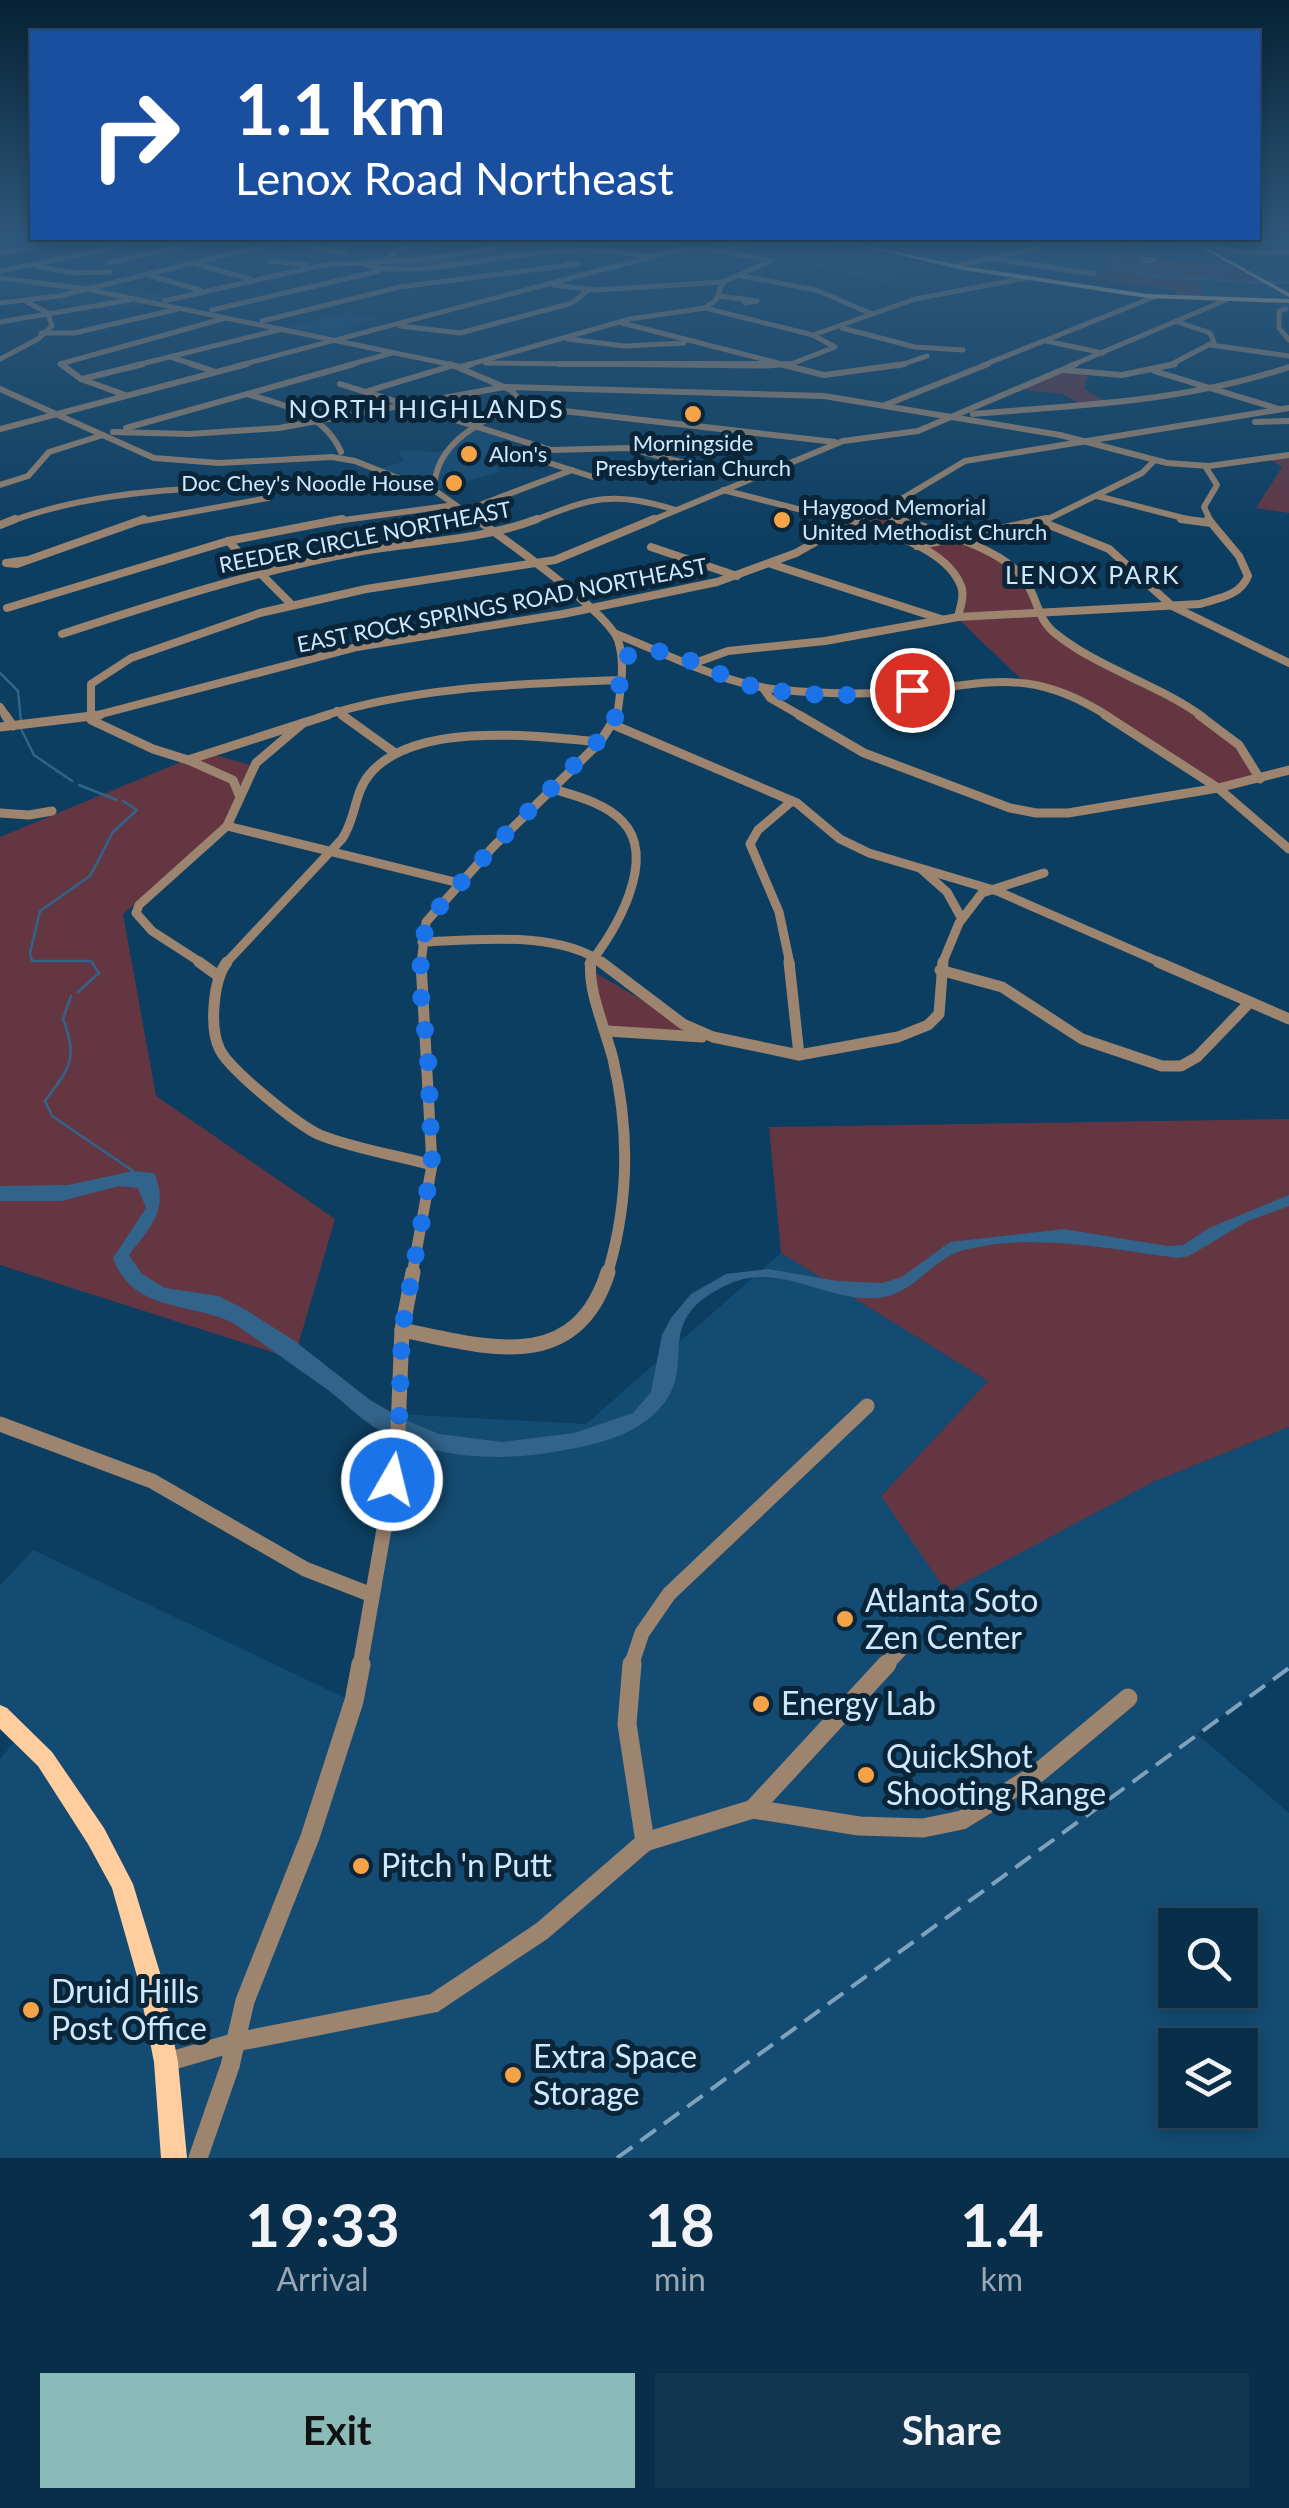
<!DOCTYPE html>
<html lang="en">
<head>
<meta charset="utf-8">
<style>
	:root { --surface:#092e49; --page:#123650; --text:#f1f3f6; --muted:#99a8b4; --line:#294a61; --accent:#8bbbb9 }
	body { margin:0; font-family:Lato,sans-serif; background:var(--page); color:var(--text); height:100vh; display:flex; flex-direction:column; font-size:38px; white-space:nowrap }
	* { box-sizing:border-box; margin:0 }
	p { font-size:32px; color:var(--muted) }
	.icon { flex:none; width:55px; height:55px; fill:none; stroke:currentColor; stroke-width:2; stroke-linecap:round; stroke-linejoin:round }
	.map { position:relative; height:2158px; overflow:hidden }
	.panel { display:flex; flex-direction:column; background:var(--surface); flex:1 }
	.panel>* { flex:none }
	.top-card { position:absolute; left:30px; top:30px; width:1230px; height:210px; border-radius:0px; box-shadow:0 5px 15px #0003,0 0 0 2px var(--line); background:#1a4fa0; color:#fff; overflow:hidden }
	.tools { position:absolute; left:1158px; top:1908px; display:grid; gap:20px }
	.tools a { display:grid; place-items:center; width:100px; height:100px; border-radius:0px; background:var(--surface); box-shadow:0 5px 15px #0003,0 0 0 2px var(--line); font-size:50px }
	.pin { position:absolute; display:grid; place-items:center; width:85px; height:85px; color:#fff; margin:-42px; border:5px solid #fff; border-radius:50%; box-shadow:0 2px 10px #0007 }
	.me { position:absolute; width:110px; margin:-55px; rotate:8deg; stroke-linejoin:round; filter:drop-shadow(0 0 8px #0008) }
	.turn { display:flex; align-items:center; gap:35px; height:210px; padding:0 40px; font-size:45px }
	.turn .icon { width:130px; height:130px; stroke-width:2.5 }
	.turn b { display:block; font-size:70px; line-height:85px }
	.eta { display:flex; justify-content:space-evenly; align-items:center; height:170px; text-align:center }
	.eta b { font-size:60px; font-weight:700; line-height:70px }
	.button { display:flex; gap:20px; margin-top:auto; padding:20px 40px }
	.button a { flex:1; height:115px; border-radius:0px; background:var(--accent); color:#111; font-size:40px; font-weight:700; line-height:115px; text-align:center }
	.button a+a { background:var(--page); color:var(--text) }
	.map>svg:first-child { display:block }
	.built { fill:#144b72; fill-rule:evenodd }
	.green { fill:#643642 }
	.water { fill:#32638a }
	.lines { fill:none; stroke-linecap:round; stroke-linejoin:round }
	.stream { stroke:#32638a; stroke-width:2.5 }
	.minor-far6 { stroke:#9d846e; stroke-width:5 }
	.minor-far5 { stroke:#9d846e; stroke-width:6 }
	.minor-far4 { stroke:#9d846e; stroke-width:8 }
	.minor-far3 { stroke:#9d846e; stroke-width:9 }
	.minor-far2 { stroke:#9d846e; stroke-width:11 }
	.minor-far1 { stroke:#9d846e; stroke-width:15 }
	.minor { stroke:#9d846e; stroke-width:19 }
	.major { fill:#ffcd9e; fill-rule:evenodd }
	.rail { stroke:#7ea2bc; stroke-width:4; stroke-dasharray:19 10; stroke-linecap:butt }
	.route { stroke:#1a73e8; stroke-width:18; stroke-dasharray:0 32.4 }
	.poi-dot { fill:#f6a247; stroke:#0a2438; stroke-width:4 }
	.labels { text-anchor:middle; stroke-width:10; stroke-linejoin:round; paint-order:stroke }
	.far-poi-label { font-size:22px; fill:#cfe8fd; stroke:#0a2438; text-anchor:start }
	.far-street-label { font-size:22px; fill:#cfe8fd; stroke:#0a2438 }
	.far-neighbourhood-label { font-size:25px; letter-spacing:2.5px; fill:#cee7fc; stroke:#0a2438 }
	.near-poi-label { font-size:32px; fill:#cfe8fd; stroke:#0a2438; text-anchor:start }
</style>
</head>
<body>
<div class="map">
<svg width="1289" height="2158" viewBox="0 0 1289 2158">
	<rect width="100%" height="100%" fill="#0c3e61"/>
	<!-- built -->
	<g class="built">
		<polygon points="1013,242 1054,242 1114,254 1102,260 1102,265 1111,267 1085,277 972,260 953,265 898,252 850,260 902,278 884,282 767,258 802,248 898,252 919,248 948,255"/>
		<polygon points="1153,242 1193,242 1245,267 1289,269 1289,310 1258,300 1208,300 1196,281 1271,286 1238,266 1151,255"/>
		<polygon points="0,278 111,283 181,297 116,311 0,295"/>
		<polygon points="344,313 379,319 347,327 364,333 337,340 284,328"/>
		<polygon points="476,426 508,436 487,453 500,472 436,490 379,469 404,461 398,450 441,452"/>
		<path d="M781,1253L988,1381L881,1496L1153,1482L1289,1427V1668L1197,1734L1289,1813V2158H0V1759L14,1742L0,1723V1586L33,1550L354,1702L397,1414L586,1424ZM1175,1925H1240V1990H1175ZM1175,2045H1240V2110H1175Z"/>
	</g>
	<!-- green -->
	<g class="green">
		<polygon points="526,242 602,242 605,248 558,248 496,260 384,269 368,261 410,260"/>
		<polygon points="1042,242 1146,242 1148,257 1229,265 1266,286 1197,280 1204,297 1179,297 1176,291 1093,278 1111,268 1105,265 1114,254"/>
		<polygon points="1063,370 1088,375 1084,389 1112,405 1086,407 1062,394 1018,389"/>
		<polygon points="1268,458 1289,458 1289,513 1256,508 1282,467"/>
		<polygon points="873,512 982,548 1006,562 1027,585 1054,633 1121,670 1168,691 1248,753 1263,780 1216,788 1053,686 1020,678 955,616 964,599 947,564 916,544 849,523"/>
		<path d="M205,752L250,765C249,791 232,793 233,824L123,914L156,1096L335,1219L294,1359L0,1265V837Z"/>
		<polygon points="592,971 702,1035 603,1028"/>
		<polygon points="1289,1119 1289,1427 1153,1482 947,1592 881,1496 988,1381 781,1253 769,1127"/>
	</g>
	<!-- water -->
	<path class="water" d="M133,1171L154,1173C170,1208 150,1228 129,1255L142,1274L165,1288L219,1296L248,1311L296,1342L370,1400L403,1419L439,1434L502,1442L574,1433L633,1413L651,1392L662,1335L671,1318L691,1294L726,1274L768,1269L838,1281L882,1283L902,1277L950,1242L1064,1229L1167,1246L1183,1245L1209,1228L1289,1195V1206L1248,1221L1189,1256L1178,1258C1108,1249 1038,1233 968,1249C932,1256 916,1295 877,1298C826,1302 780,1261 729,1284C651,1319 696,1361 665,1402C642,1433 601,1444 565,1450C504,1462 438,1460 381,1431C362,1421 345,1403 328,1390C297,1368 266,1346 235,1324C191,1301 134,1314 113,1258L146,1208L138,1188L119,1186L62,1201H0V1186L68,1185Z"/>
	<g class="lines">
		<!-- stream -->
		<g class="stream">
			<polyline points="1037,242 1048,242"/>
			<polyline points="1107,242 1121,248 1118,266 1152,276 1264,283"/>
			<polyline points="751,245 868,251"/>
			<polyline points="927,257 1021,242"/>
			<polyline points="474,261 553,244 639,242"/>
			<polyline points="388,265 461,261"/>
			<polyline points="1272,283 1289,282"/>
			<polyline points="0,673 18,691 21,722"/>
			<polyline points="21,729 34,755 72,781"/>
			<polyline points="79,785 117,800"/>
			<polyline points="78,992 99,973 91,961 32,961 30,953 40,911 90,876 113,832 137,810 123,801"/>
			<path d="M71,996L63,1019C79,1060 69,1068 45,1101L52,1116L133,1171"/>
		</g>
		<!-- minor-far6 -->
		<g class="minor-far6">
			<polyline points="287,242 345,253"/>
			<polyline points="1182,242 1181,245 1192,246"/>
			<polyline points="1198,244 1245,253 1289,252"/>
			<polyline points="101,248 130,242"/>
			<polyline points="329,248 354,242"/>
			<polyline points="726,249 753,242"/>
			<polyline points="0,253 59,242"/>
			<polyline points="989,258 1094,274"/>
			<polygon points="1143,259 1153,260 1145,261"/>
			<polyline points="386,260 399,248 445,242"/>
			<polyline points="270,261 306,265"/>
			<polyline points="108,263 199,242"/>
			<polyline points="196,264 250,279"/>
			<path d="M365,265C401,274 439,267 475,262C534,253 588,243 647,257"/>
			<polyline points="36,266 75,273 110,272"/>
			<polyline points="955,266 1038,248"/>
			<polyline points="0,271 100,251"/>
			<polyline points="150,276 200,290"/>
			<polyline points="742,276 816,290 872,314"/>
			<polyline points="0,278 86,289 458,366"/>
			<polyline points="554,285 596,290 723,282"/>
			<polyline points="718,296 757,301 745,303 742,298"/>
			<polyline points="164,301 323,265 425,259 529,242"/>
			<polyline points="0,303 59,296 279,242"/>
			<polyline points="1286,309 1279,311 1279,328 1289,340"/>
			<polyline points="212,310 379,271"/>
			<polyline points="262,321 400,287 578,264 567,264"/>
			<polyline points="0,322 130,300"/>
			<polyline points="622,323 790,366"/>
			<polyline points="400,326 460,333 572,303 587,291"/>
			<polyline points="842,328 915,347 963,350"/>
			<polyline points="41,333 74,333 178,309"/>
			<polyline points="813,335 915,299 1026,278"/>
			<polyline points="568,339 625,346 684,343"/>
			<polyline points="1046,341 1103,353"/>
			<polyline points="1211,345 1289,356"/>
			<polyline points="170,357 199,366"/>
			<polyline points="0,359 38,339 52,326 48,313 27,302"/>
			<polyline points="485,363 767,366 791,364 835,347 813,335 705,308"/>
			<polyline points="63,366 60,364 226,318"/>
			<polyline points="133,366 282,329"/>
			<polyline points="237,366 677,250 710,249 771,261 723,282 716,300 705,308 630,319 464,366"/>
			<polyline points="345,366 392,353"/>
			<polyline points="898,366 927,356"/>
			<polyline points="981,366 1154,297"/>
			<polyline points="1070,366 1226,300"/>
			<polyline points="1168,366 1214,342 1210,333 1178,322"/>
		</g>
		<!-- minor-far5 -->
		<g class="minor-far5">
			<polyline points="61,364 81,379 125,395"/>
			<polyline points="191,364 213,371"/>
			<path d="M450,364L511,390L517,397L514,403C478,426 435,442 434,490L480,522"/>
			<polyline points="559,364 792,364"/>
			<polyline points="780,364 824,375 905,364"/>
			<polyline points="461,367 472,364"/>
			<polyline points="1063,370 1122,375 1175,364"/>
			<polyline points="1154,371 1279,409"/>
			<polyline points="82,379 143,364"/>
			<polyline points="340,384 551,450 628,448 748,480"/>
			<polyline points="0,389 154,458 219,463 332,457 355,461 418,486"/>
			<polyline points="368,391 451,366"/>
			<path d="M247,394C284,405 324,413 341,452"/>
			<polyline points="511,405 835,442"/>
			<polyline points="885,405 988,364"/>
			<path d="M973,414C1080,405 1186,402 1289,367"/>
			<polyline points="1255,422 1289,421"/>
			<polyline points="126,428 354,364"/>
			<polyline points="0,429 247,364"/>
			<polyline points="113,432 189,434 279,428 504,387 824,396 1060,435 1167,463 1209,466 1289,455"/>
			<polyline points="540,460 593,477"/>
			<polyline points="1205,466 1217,485 1204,507 1211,522"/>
			<polyline points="0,485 28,476 49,452 103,435"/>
			<polyline points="723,490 849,522"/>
			<polyline points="1097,496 1199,522"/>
			<polyline points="464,511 572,470"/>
			<polyline points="874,512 905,522"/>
			<path d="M9,522C131,476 286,489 416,486"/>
			<polyline points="137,522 268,498"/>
			<polyline points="329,522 455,505"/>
			<path d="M530,522C592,498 610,490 676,510"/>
			<polyline points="648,522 843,441 918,431 1076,364"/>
			<polyline points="850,522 903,498 965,461 1289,408"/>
			<polyline points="1042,522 1142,473 1154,461"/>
		</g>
		<!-- minor-far4 -->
		<g class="minor-far4">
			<path d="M476,519C504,539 608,612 618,640C626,665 620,692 617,717"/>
			<path d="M840,519C878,530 945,545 961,586C965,596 960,607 958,617"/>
			<path d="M897,519C933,530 1005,548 1026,582C1038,600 1037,619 1056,634C1100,669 1158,684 1203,717"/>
			<polyline points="1181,519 1211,523"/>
			<polyline points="1042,522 1109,549 1172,606 1289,663"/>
			<polyline points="0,525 15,519"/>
			<polyline points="228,541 292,605"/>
			<polyline points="917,546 1047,519"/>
			<polyline points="651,547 737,576"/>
			<polyline points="28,560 6,563 17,564 144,519"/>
			<polyline points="771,564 941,619"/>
			<polyline points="7,608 228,541 342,519"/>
			<path d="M62,634C160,602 255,571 357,552C417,541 480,541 537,519"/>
			<path d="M616,634C669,655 725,685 782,690C814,693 849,694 882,693C977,690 1020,659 1109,717"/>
			<path d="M692,664L728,651L825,641L958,617L1200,604C1219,598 1240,596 1248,576L1239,556L1208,519"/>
			<polyline points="763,688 770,698 803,717"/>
			<polyline points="0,707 7,717"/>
			<polyline points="337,711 346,717"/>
			<polyline points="90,717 357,647 563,614 717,582 796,553 856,519"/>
			<polyline points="91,717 91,684 131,658 260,613 366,589 555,560 654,519"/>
			<path d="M320,717C416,686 520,684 621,680"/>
		</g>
		<!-- minor-far3 -->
		<g class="minor-far3">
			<polyline points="5,715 13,726"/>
			<polyline points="91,715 91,720 153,749 188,760 303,723"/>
			<polyline points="342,715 395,753"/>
			<polyline points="799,715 864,753 1010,808 1036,813 1068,813 1218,788 1289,770"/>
			<polyline points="1105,715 1218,788 1289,849"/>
			<polyline points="1199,715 1239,745 1260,779"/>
			<polyline points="614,725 797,803 840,839 869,853 997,891 1164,964"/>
			<polyline points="0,727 100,715"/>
			<polyline points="188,760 233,780 239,795"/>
			<path d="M553,789C576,796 606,803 623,822C658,859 615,933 589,964"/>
			<polyline points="0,813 29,815 52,811"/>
			<polyline points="227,826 459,883"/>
			<polyline points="921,869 947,892 962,919"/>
			<path d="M422,942C475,940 560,930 604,964"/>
			<polyline points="203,964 152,931 136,913 139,905 227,826 256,763 303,723 328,715"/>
			<path d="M225,964L342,839C356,819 354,793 369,775C413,720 538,736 600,742"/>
			<polyline points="421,964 426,922 493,847 600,742 617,715"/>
			<polyline points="790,964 779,912 750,844 758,830 792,801"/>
			<polyline points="942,964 959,923 982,893 1044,873"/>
		</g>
		<!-- minor-far2 -->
		<g class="minor-far2">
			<polyline points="199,962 217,975"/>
			<path d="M227,962C213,980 209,1029 220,1050C231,1071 299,1126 320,1135C355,1149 396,1155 432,1165"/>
			<path d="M591,962C587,989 606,1031 613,1059C630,1132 629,1204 607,1275"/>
			<polyline points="601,962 683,1024 713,1037 799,1055 898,1037 928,1025 939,1014 943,962"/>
			<polyline points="789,962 799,1055"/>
			<polyline points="1158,962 1289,1019"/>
			<polyline points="940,970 1002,987 1082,1039 1162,1066 1181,1066 1197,1057 1250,1002"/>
			<polyline points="607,1031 702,1037"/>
			<polyline points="412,1275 432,1165 421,962"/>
		</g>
		<!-- minor-far1 -->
		<g class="minor-far1">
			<path d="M402,1330C483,1346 575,1377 608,1272"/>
			<polyline points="0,1424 152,1481 305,1569 372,1595"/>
			<polyline points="360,1666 397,1455 402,1330 413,1272"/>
			<polyline points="631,1666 642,1633 669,1594 867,1406"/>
			<polyline points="885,1666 912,1637"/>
		</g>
		<!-- minor -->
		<g class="minor">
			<polyline points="632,1664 627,1724 645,1842"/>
			<polyline points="753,1809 887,1664"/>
			<polyline points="167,2062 236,2042 434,2003 542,1931 645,1842 753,1809 859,1826 923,1828 962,1820 1038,1773 1128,1698"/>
			<polyline points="198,2158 230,2066 245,2001 310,1837 354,1701 361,1664"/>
		</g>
		<!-- major -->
		<g class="major">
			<polygon points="846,242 963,266 1147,294 1289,299 1289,303 1147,298 963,270"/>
			<polygon points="1191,242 1196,242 1289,293 1289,297"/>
			<polygon points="0,1705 7,1708 52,1752 104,1828 133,1884 161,1976 178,2062 187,2158 161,2158 154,2062 137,1976 112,1888 88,1844 38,1766 0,1729"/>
		</g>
		<!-- rail -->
		<polyline class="rail" points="617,2158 1289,1668"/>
	</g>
	<!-- sky -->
	<linearGradient id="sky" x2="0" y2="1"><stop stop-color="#072235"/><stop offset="0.44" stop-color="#2e587b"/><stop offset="1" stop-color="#2e587b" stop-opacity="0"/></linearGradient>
	<rect width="1289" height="544" fill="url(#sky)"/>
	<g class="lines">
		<!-- route -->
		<path class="route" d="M392,1480L399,1423L402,1330L432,1165L428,1056L419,978L426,922L493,847L614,725L623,659C658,633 712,675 748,685C798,698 861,697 912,690"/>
	</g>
	<!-- markers -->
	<g class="poi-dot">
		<circle cx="693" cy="414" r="10"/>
		<circle cx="469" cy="454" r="10"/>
		<circle cx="454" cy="483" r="10"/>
		<circle cx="782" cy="520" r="10"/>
		<circle cx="845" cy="1619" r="10"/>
		<circle cx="761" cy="1704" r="10"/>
		<circle cx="866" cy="1775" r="10"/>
		<circle cx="361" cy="1866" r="10"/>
		<circle cx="31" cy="2010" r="10"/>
		<circle cx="513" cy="2075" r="10"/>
	</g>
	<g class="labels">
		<!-- far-poi labels -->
		<g class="far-poi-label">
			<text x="693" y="451" text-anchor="middle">Morningside<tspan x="693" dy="25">Presbyterian Church</tspan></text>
			<text x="489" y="462">Alon's</text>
			<text x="434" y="491" text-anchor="end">Doc Chey's Noodle House</text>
			<text x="802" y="515">Haygood Memorial<tspan x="802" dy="25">United Methodist Church</tspan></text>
		</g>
		<!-- far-street labels -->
		<g class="far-street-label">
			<text transform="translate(365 537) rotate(-11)" y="8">REEDER CIRCLE NORTHEAST</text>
			<text transform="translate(502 605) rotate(-11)" y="8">EAST ROCK SPRINGS ROAD NORTHEAST</text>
		</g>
		<!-- far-neighbourhood labels -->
		<g class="far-neighbourhood-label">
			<text x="427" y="418">NORTH HIGHLANDS</text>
			<text x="1093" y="584">LENOX PARK</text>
		</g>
		<!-- near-poi labels -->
		<g class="near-poi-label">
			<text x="865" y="1612">Atlanta Soto<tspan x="865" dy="37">Zen Center</tspan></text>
			<text x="781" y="1715">Energy Lab</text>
			<text x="886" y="1768">QuickShot<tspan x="886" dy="37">Shooting Range</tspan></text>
			<text x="381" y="1877">Pitch 'n Putt</text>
			<text x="51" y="2003">Druid Hills<tspan x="51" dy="37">Post Office</tspan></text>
			<text x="533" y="2068">Extra Space<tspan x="533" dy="37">Storage</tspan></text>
		</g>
	</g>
</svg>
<div class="tools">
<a><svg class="icon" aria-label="search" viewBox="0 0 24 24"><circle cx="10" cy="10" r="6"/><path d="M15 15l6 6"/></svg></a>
<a><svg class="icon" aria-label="layers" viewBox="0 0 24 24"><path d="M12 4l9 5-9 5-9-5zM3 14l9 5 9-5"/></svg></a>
</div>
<div class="pin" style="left:912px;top:690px;background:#d93025"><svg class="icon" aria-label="arrive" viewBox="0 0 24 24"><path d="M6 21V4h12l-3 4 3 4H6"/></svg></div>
<svg class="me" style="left:392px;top:1480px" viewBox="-20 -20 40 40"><circle r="17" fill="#1a73e8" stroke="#fff" stroke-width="3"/><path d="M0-11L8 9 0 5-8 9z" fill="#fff"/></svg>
<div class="top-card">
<div class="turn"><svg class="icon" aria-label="right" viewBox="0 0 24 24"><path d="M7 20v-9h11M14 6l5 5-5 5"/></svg><div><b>1.1 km</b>Lenox Road Northeast</div></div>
</div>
</div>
<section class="panel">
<div class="eta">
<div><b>19:33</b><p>Arrival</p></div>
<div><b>18</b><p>min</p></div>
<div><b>1.4</b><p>km</p></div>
</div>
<div class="button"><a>Exit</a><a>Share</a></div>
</section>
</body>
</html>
